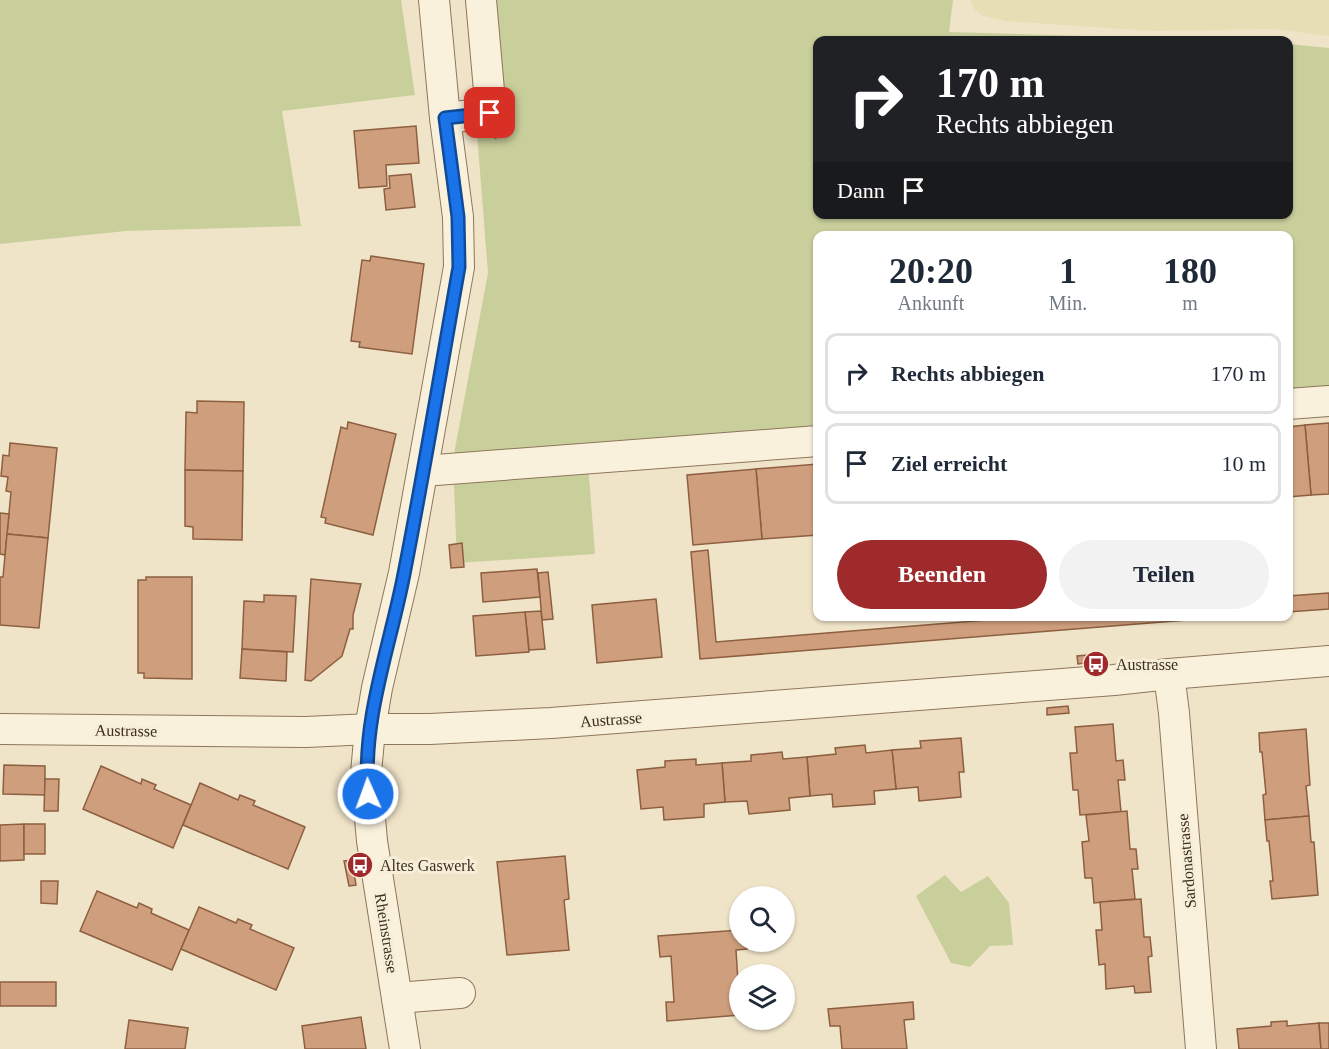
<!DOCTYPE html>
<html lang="de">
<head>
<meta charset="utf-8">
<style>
	:root { --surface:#fff; --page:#f2f2f3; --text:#1f2937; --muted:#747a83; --line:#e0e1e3; --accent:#9e2a2b }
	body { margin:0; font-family:Georgia,serif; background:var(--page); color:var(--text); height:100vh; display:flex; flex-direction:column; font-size:22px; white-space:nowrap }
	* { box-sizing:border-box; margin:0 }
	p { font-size:20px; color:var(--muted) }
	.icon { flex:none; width:33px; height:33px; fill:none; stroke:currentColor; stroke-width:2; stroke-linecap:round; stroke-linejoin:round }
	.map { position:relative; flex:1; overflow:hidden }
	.side { position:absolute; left:813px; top:231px; width:480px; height:390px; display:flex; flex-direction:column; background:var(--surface); border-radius:12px; box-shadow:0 2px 4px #0004 }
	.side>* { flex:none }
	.banner { position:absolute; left:813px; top:36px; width:480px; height:183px; border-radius:12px; box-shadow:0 2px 4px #0004; background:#202124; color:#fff; overflow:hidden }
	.tools { position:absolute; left:729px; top:886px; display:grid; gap:12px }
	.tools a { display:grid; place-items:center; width:66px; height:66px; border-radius:50%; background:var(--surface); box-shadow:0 2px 4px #0004; font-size:30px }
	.pin { position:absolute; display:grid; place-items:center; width:51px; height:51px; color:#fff; margin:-26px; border-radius:12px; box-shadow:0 3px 9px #0006 }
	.me { position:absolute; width:66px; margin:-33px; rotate:358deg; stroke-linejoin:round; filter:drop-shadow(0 0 4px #0008) }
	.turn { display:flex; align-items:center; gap:21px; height:126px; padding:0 24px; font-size:27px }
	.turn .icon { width:78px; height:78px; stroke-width:2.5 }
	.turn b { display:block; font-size:42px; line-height:51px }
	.then { display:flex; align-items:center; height:57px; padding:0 24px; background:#0003; gap:12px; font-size:22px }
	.eta { display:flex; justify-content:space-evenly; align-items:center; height:102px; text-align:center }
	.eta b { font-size:36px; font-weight:700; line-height:42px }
	.button { display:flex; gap:12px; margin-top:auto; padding:12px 24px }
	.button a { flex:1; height:69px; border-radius:36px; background:var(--accent); color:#fff; font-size:24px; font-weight:700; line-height:69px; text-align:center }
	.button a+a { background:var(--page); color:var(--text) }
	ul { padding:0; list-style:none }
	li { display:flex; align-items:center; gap:18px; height:81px; margin:0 12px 9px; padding:0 12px; border:3px solid var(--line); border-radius:12px }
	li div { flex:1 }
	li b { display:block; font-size:22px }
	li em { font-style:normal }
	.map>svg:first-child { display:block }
	.farmland { fill:#e6deb5 }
	.green { fill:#c9cf9b }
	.building { fill:#cf9f7d; stroke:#8d5f41; stroke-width:1.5 }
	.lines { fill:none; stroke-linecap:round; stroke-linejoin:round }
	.minor-casing { stroke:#8d765c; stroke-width:32 }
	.minor { stroke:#faf1dc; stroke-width:30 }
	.route-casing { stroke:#114b97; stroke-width:15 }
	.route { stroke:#1a73e8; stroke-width:10 }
	.labels { text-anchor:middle; stroke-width:6; stroke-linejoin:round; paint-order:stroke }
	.poi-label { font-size:16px; fill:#3d2e20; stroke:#f7eed8; text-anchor:start }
	.street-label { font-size:16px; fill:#3d2e20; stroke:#f7eed8 }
</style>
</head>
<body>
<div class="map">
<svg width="1329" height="1049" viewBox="0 0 1329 1049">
	<rect width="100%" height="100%" fill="#f0e4c8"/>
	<!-- farmland -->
	<polygon class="farmland" points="970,0 1329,0 1329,36 1274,29 1152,31 1006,21 983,16 975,10 971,3"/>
	<!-- green -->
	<g class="green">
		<polygon points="0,0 401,0 415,95 282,111 301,226 126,231 0,244"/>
		<polygon points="494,0 953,0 949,32 1222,40 818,40 818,214 1288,214 1289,44 1329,48 1329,392 1289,395 1288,236 818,236 817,432 587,449 595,554 457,563 453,459 488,273 477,134 500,102"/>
		<polygon points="945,875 961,892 988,876 1009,903 1013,945 990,946 970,967 951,963 916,896"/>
	</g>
	<!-- building -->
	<g class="building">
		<polygon points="416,126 419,163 386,165 387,186 359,188 354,131"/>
		<polygon points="503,127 506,135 495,138 493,129"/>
		<polygon points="411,174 415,207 386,210 384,189 390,188 389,176"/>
		<polygon points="371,256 424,264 412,354 359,347 360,342 351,341 362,260 370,261"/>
		<polygon points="197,401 244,402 243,471 185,470 186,412 197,413"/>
		<polygon points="348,422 396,434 373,535 325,523 326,518 321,517 341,427 347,429"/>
		<polygon points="1329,423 1329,494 1311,495 1305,425"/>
		<polygon points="1305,425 1311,495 1288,497 1288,427"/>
		<polygon points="10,443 57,448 48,538 7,534 11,492 6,491 8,477 1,476 3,455 9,456"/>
		<polygon points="818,464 818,535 762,539 756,469"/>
		<polygon points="756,469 762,539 693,545 687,475"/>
		<polygon points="185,470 243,471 242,540 193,539 193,527 185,526"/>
		<polygon points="0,513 9,514 5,555 0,554"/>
		<polygon points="7,534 48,538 39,628 0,625 0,577 3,577"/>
		<polygon points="462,543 464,567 451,568 449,545"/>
		<polygon points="708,550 716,642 1035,616 1237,616 700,659 691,552"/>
		<polygon points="537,569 540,597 483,602 481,573"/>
		<polygon points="548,572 553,619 542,620 538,573"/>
		<polygon points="146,577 192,577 192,679 144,678 144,673 138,673 138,580 146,580"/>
		<polygon points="311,579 361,584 353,615 353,629 350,629 342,656 311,681 305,680"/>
		<polygon points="1329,593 1329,609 1288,612 1288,596"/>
		<polygon points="264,595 296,596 293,652 242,649 244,601 264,602"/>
		<polygon points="656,599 662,657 597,663 592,605"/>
		<polygon points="541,611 545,649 529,650 525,612"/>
		<polygon points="525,612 529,652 476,656 473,616"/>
		<polygon points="242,649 287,652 286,681 240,678"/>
		<polygon points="1099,654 1100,661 1078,664 1077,656"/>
		<polygon points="1068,706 1069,713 1047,715 1047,708"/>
		<polygon points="1113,724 1116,761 1123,760 1125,780 1118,780 1121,812 1080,815 1078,790 1073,790 1070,753 1077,753 1075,727"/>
		<polygon points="1306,729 1310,785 1306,786 1309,816 1265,820 1263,795 1266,794 1262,752 1260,752 1259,733"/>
		<polygon points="961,738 964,772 959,772 961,797 919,801 918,787 896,789 892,750 921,748 920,741"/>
		<polygon points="865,745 866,753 892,750 896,789 874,791 875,804 833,807 832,794 810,796 807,757 836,754 835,748"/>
		<polygon points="782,752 783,759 807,757 810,796 789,798 790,810 749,814 747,801 725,802 722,763 751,761 751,755"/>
		<polygon points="696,759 696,765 722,763 725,802 704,804 704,817 664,820 663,807 641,809 637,770 665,767 665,761"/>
		<polygon points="4,765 45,766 45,795 3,794"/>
		<polygon points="101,766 141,784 142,779 156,785 154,789 191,805 173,848 83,809"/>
		<polygon points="45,779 59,779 58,811 44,811"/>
		<polygon points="200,783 238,800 240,795 255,801 253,805 305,827 288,869 183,825"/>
		<polygon points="1127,811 1130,849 1136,849 1138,869 1132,869 1135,899 1094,903 1092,878 1085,878 1082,842 1089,841 1086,815"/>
		<polygon points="1309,816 1311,842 1314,842 1318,895 1272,899 1270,881 1273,881 1269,841 1267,841 1265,820"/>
		<polygon points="24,824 24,860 0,861 0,825"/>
		<rect x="24" y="824" width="21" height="30"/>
		<polygon points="565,856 569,899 564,900 569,950 507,955 497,862"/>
		<polygon points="352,860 356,885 349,886 344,861"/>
		<polygon points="41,881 58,881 57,904 41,903"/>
		<polygon points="97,891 137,908 139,903 152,909 151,913 189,930 172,970 80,931"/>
		<polygon points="1141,899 1144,937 1150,937 1152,956 1148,957 1151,992 1135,993 1134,986 1106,989 1105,964 1099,965 1096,930 1102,930 1100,902"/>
		<polygon points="199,907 236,923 238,919 252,925 250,929 294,948 276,990 181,949"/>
		<polygon points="740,930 740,942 746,942 747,949 736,950 740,1015 667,1021 666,1002 674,1002 671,956 660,957 658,936"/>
		<rect x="0" y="982" width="56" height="24"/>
		<polygon points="913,1002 914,1019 904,1020 907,1049 842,1049 840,1026 830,1026 828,1009"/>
		<polygon points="361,1017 366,1049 305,1049 302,1026"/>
		<polygon points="129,1020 188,1028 185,1049 125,1049"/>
		<polygon points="1287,1021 1287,1026 1319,1023 1321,1049 1239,1049 1237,1029 1271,1026 1271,1022"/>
		<polygon points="1319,1023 1329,1023 1329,1049 1321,1049"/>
	</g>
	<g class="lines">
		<!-- minor casing -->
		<g class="minor-casing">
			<g id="minor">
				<polyline points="445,118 491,113 481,0"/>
				<polyline points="1288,404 1329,401"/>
				<polyline points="423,471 818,441"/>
				<polyline points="1169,674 1174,713 1201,1049"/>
				<polyline points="0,729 306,732 370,729 430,729 551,723 1114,680 1169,674 1329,661"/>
				<polyline points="397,998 460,993"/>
				<polyline points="405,1049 372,841 366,773 370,729 377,688 404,573 459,267 458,217 445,118 434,0"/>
			</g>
		</g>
		<!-- minor -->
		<use href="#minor" class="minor"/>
	</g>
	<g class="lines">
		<!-- route casing -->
		<g class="route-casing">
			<path id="route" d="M368,794C362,718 390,647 404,574C424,472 441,369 459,267L458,217L445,118L490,113"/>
		</g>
		<!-- route -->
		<use href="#route" class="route"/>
	</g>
	<!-- icons -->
	<defs>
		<g id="bus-disc" transform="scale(1.35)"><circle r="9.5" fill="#9e2a2b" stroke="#f7eed8"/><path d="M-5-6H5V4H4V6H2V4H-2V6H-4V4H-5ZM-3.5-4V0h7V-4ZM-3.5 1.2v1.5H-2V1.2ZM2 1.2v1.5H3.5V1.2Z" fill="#fff"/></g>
	</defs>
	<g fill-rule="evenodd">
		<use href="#bus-disc" x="1096" y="664"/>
		<use href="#bus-disc" x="360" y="865"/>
	</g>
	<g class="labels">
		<!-- poi labels -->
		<g class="poi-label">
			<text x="1116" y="670">Austrasse</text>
			<text x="380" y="871">Altes Gaswerk</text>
		</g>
		<!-- street labels -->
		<g class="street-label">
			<text transform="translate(611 719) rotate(-4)" y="6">Austrasse</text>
			<text transform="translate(126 730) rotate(1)" y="6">Austrasse</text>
			<text transform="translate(1186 861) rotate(-95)" y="6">Sardonastrasse</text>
			<text transform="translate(387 933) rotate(81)" y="6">Rheinstrasse</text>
		</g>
	</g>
</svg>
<div class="tools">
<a><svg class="icon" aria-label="search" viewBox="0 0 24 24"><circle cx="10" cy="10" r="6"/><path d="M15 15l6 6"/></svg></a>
<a><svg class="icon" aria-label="layers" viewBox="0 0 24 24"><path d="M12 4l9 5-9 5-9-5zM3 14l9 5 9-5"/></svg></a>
</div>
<div class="pin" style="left:490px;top:113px;background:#d93025"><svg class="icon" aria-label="arrive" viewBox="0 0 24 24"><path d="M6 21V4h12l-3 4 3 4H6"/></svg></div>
<svg class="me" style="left:368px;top:794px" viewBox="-20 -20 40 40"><circle r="17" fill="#1a73e8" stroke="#fff" stroke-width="3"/><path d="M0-11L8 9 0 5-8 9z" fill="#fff"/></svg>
<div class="banner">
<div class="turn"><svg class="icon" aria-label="right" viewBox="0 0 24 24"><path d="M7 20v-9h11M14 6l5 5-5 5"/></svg><div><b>170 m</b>Rechts abbiegen</div></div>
<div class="then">Dann<svg class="icon" aria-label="arrive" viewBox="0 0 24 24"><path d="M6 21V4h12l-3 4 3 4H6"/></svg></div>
</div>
<section class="side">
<div class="eta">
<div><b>20:20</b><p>Ankunft</p></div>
<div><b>1</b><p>Min.</p></div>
<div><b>180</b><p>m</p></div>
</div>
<ul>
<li><svg class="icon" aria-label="right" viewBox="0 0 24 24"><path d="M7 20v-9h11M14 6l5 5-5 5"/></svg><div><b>Rechts abbiegen</b></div><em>170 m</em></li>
<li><svg class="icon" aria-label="arrive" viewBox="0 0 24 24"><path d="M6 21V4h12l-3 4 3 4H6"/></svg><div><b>Ziel erreicht</b></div><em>10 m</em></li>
</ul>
<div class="button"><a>Beenden</a><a>Teilen</a></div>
</section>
</div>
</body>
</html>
